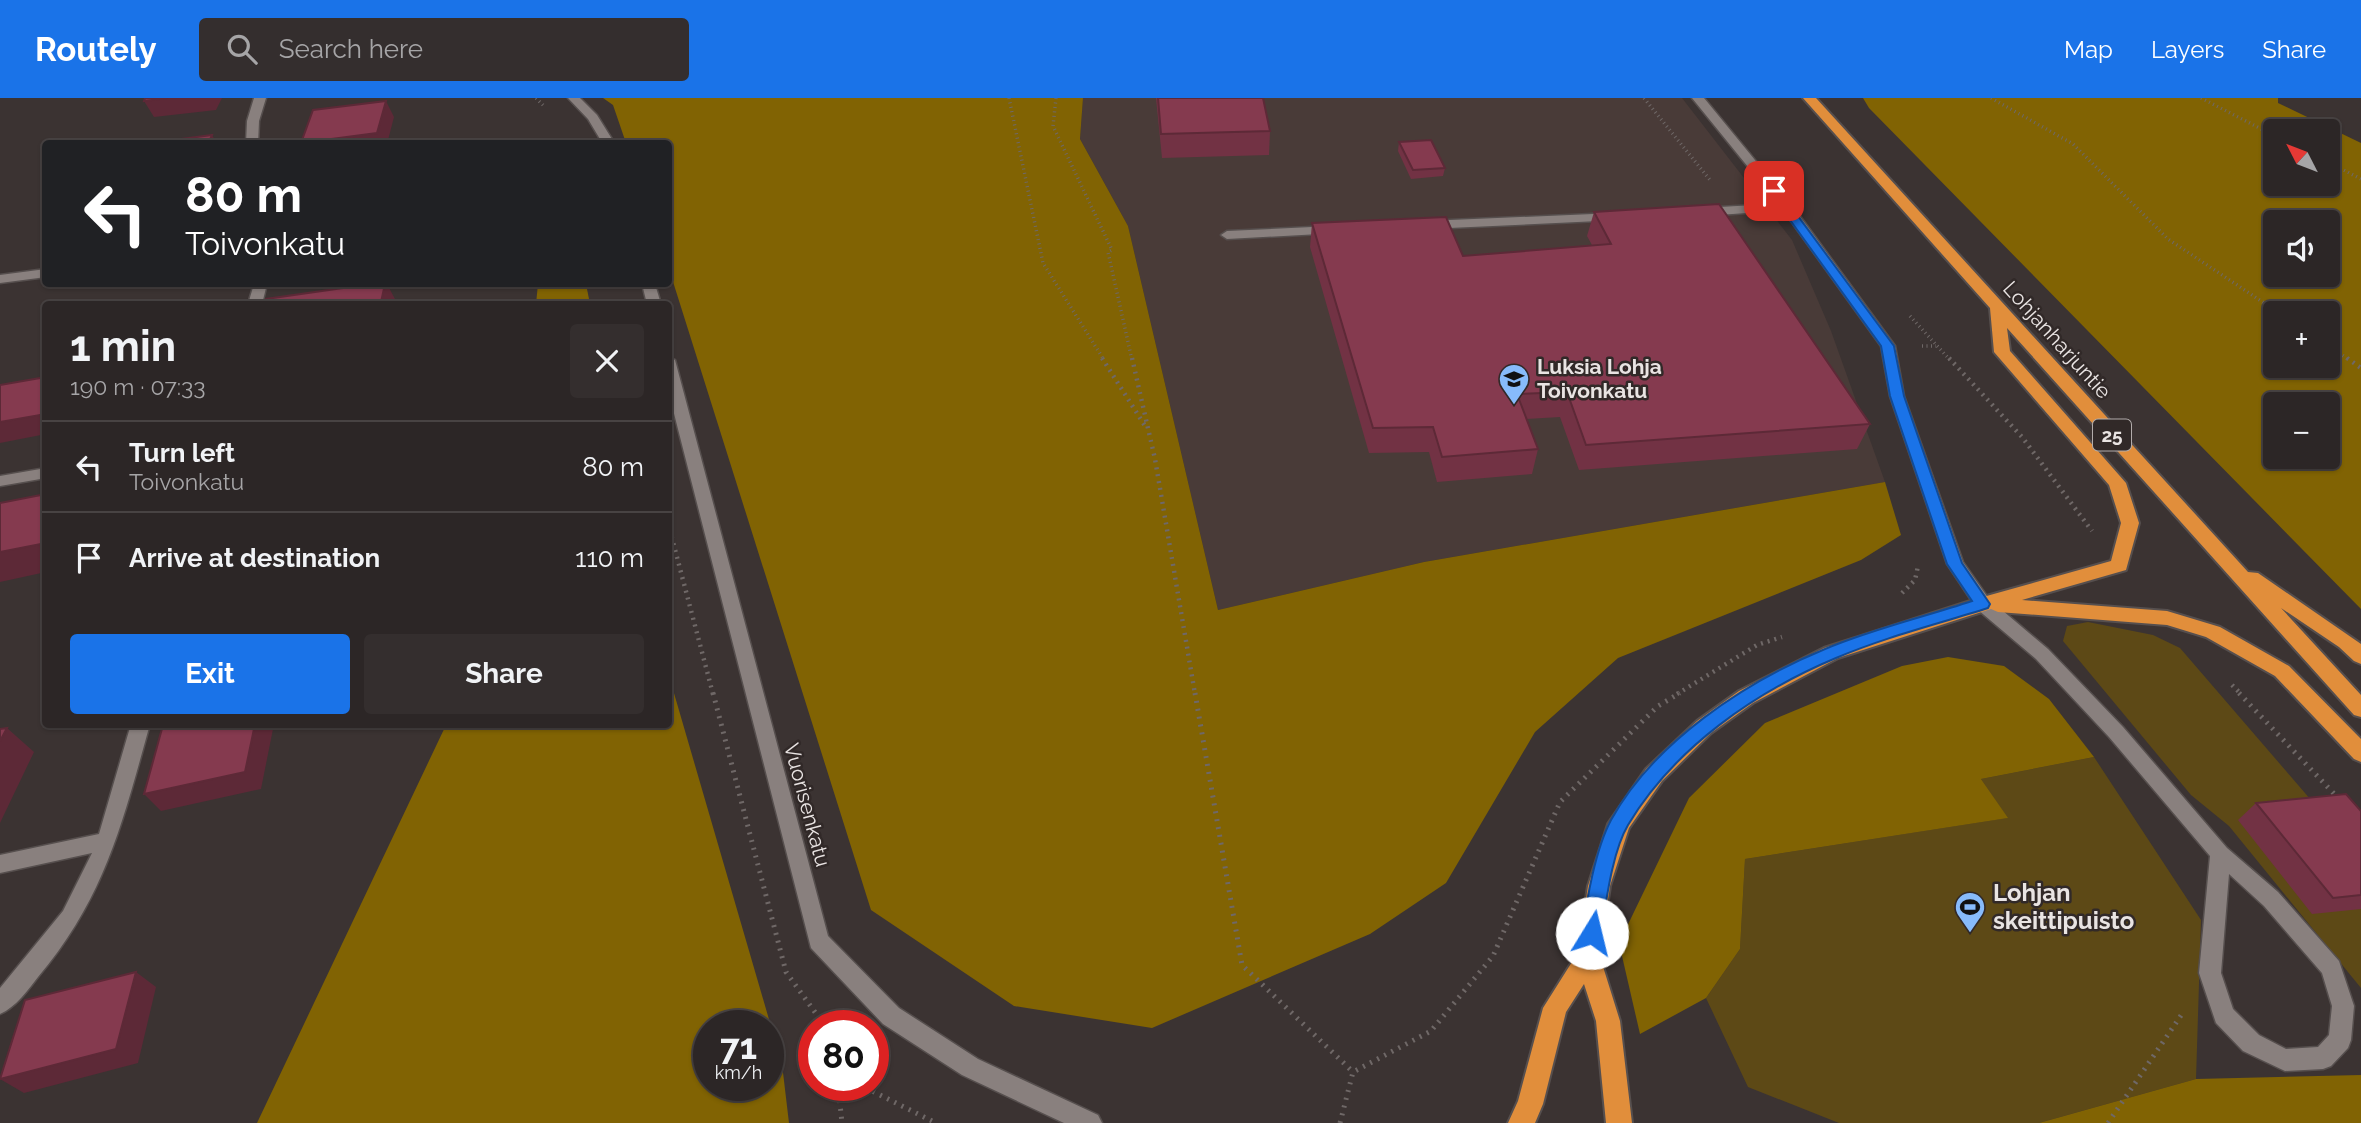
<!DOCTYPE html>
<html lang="en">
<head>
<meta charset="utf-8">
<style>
	:root { --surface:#2c2626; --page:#342e2e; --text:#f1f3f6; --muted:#a6a5a7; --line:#484343; --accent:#1a73e8 }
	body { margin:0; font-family:Raleway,sans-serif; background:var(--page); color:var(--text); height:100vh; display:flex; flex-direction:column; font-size:26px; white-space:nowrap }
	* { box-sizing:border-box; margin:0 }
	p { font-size:23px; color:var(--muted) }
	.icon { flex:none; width:38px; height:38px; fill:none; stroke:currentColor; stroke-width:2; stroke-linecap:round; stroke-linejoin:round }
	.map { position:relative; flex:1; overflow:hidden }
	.details { position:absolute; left:42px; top:203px; width:630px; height:427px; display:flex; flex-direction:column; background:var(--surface); border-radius:7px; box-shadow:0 2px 5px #0004,0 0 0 2px var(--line) }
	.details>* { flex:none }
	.banner { position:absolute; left:42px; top:42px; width:630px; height:147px; border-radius:7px; box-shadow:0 2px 5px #0004,0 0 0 2px var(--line); background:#202124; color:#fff; overflow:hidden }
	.needle { width:46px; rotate:312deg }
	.tools { position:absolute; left:2263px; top:21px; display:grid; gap:14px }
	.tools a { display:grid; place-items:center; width:77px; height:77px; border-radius:7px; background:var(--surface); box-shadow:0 2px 5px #0004,0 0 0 2px var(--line); font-size:35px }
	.speed { position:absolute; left:693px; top:912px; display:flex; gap:14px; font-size:35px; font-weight:700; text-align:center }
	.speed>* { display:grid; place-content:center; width:91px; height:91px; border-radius:50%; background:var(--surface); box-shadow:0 2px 5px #0004,0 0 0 2px var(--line); line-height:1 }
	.speed small { font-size:18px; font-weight:400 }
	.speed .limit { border:10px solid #d22; background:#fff; color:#111 }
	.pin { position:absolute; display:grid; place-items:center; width:60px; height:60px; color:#fff; margin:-30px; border-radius:14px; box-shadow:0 4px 10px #0006 }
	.me { position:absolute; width:77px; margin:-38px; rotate:9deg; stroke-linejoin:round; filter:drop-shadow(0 0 5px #0008) }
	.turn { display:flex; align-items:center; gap:24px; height:147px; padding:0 28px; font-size:32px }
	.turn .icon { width:91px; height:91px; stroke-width:2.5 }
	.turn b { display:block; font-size:49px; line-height:60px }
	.round { display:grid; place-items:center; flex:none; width:74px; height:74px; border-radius:7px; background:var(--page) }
	.headline { display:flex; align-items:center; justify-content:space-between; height:119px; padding:0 28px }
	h1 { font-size:42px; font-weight:700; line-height:52px }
	.button { display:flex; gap:14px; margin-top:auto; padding:14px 28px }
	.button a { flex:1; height:80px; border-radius:7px; background:var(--accent); color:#fff; font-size:28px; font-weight:700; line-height:80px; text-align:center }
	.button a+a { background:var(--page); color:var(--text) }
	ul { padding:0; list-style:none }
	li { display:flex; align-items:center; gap:21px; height:91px; padding:0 28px; border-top:2px solid var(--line) }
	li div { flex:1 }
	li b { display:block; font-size:26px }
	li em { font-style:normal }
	header { display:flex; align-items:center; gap:42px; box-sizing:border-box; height:98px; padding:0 35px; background:var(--accent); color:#fff }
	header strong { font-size:33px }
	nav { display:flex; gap:38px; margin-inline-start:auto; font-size:24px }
	.search { width:490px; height:63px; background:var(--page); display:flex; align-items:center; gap:18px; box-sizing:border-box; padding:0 24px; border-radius:7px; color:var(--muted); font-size:26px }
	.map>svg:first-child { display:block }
	.built { fill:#493b38 }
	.green { fill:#5d4916 }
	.forest { fill:#816303; fill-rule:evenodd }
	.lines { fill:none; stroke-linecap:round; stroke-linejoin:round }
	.service-casing { stroke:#564f4e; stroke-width:3 }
	.minor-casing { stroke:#564f4e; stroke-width:3 }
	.tertiary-casing { stroke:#564f4e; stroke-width:3 }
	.trunk-casing { stroke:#564f4e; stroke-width:4 }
	.path-far2 { stroke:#6f6867; stroke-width:3.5; stroke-dasharray:1 3.5; stroke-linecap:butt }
	.path-far1 { stroke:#6f6867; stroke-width:4.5; stroke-dasharray:2 5; stroke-linecap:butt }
	.path { stroke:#6f6867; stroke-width:5; stroke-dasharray:2 6; stroke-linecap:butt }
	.service { fill:#89807e; fill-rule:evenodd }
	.minor { fill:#89807e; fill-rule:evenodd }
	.tertiary { fill:#89807e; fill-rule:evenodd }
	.trunk { fill:#e18e3b; fill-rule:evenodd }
	.wall { fill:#723244 }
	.shaded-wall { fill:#5d2937 }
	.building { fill:#853a4f; stroke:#5d2937; stroke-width:2 }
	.route { fill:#1a73e8; stroke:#114b97; stroke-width:2 }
	.labels { text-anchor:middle; stroke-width:5; stroke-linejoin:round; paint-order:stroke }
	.shield { fill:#312928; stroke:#b2acab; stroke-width:2 }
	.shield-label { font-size:19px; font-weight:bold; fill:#e9e4e3 }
	.street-label { font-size:21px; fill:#e9e4e3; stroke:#312928 }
	.poi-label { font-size:21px; font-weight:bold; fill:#e9e4e3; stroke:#312928; text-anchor:start }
	.near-poi-label { font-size:24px; font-weight:bold; fill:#e9e4e3; stroke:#312928; text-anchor:start }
</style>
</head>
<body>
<header>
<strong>Routely</strong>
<div class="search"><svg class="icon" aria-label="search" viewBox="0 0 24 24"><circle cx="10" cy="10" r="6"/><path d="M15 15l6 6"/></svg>Search here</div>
<nav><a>Map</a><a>Layers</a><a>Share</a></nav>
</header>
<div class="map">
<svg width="2361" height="1025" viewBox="0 0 2361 1025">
	<rect width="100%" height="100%" fill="#3b3332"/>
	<!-- built -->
	<polygon class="built" points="1083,0 1682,0 1792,142 1831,233 1885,384 1424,464 1218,512 1128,128 1080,41"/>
	<!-- green -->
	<g class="green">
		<polygon points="2088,524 2153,537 2180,550 2361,760 2361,890 2229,728 2191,697 2063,543 2067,528"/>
		<polygon points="2094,659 2201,822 2196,981 2039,1025 1839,1025 1748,989 1706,900 1740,851 1745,761 2007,720 1981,681"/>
	</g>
	<!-- forest -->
	<g class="forest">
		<polygon points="603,0 1083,0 1080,41 1128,128 1218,512 1424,464 1885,384 1901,437 1861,462 1618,560 1535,634 1446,785 1370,836 1152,930 1014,908 871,812 669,171 668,46 626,45 613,7"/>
		<path d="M1863,0H2278V5L2361,45V511L1869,10ZM2328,33V86H2275V33ZM2328,124V177H2275V124ZM2328,215V268H2275V215ZM2328,306V359H2275V306Z"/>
		<polygon points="538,186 586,186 590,206 536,206"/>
		<polygon points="1948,559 2004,568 2049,601 2094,659 1981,681 2008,720 1745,761 1740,851 1706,900 1640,936 1619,845 1689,700 1765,625 1902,568"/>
		<path d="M669,578L782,966L789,1025H257L446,627L668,626ZM709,928H768V987H709Z"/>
		<polygon points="2361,977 2361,1025 2039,1025 2196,981"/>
	</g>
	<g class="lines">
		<!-- service casing -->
		<g class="service-casing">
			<g id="service">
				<polygon points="1787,105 1791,106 1791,112 1703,118 1697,114 1703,110"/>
				<polygon points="1616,115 1622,119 1620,122 1427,131 1421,127 1427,123"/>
				<polygon points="1333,128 1338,129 1338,135 1227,141 1221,137 1227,133"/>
				<path d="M1983,500L1989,501L2048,551L2123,629L2227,750L2278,794L2339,863L2354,908L2351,942L2348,950L2331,968L2323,971L2285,973L2243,953L2216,925L2199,875L2210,758L2109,639L2036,561L1977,511L1974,506L1977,501ZM2229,776L2264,808L2322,875L2332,908L2329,937L2318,949L2286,951L2259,937L2233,911L2221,875Z"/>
			</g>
		</g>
		<!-- minor casing -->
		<g class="minor-casing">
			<g id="minor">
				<polygon points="254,0 266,0 259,23 258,46 246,46 247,23"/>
				<polygon points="1692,0 1704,0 1791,106 1895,248 1904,298 1963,464 1989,501 1992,506 1989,511 1977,511 1947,466 1890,298 1881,248 1783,112"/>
				<polygon points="46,171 46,179 0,185 0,177"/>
				<polygon points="254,186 267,186 262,206 248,206"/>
				<polygon points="46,370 46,380 0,388 0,378"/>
				<path d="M131,626H150C123,723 105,800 38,879C28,892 16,909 0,916V890L63,813L92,755L0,775V757L99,736Z"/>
			</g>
		</g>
		<!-- tertiary casing -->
		<g class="tertiary-casing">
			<g id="tertiary">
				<polygon points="568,0 580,0 597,17 615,46 603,46 588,21"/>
				<polygon points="642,186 655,186 661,206 647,206"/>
				<polygon points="668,258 675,262 828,838 899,910 978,961 1098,1017 1102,1025 1064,1025 962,977 883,926 811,850 668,292"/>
			</g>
		</g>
		<!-- trunk casing -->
		<g class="trunk-casing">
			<polygon id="trunk" points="1803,0 1816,0 2248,474 2258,475 2361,546 2361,566 2354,563 2339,549 2281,510 2361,597 2361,619 2354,617 2007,230 2010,253 2126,385 2139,425 2126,472 2022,502 2167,513 2220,529 2289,568 2361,641 2361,664 2354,661 2275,578 2206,539 2167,527 1998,514 1991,511 1838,560 1753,605 1711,635 1662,683 1629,730 1610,788 1600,859 1620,923 1632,1025 1606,1025 1596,923 1584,886 1566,914 1543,1006 1535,1025 1508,1025 1518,1003 1543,910 1577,856 1588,788 1608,726 1646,671 1697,623 1739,593 1824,550 1983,499 2111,463 2121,425 2109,387 1994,254 1990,210"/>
		</g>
		<!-- path-far2 -->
		<g class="path-far2">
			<polyline points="536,0 544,8"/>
			<polyline points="1009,0 1043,165 1104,262"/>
			<polyline points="1056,0 1053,28 1112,152 1108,154 1132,262"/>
			<polyline points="1644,0 1710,82"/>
			<polyline points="1991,0 2073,46 2168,141 2279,215"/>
			<polyline points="2201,0 2275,38"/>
			<polyline points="2328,64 2361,81"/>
			<polyline points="1910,218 1950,262"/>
			<polyline points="2328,247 2349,262"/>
			<polyline points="1922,248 1936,248"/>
		</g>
		<!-- path-far1 -->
		<g class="path-far1">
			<polyline points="1102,260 1147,331"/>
			<polyline points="1132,260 1155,361 1195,596"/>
			<polyline points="1949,260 2022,339 2092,433"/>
			<polyline points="2347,260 2361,270"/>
			<polyline points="668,425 713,596"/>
			<polyline points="1902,495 1915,482 1918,468"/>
			<polyline points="2232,587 2241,596"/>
			<polyline points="1677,596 1757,547 1782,539"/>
		</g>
		<!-- path -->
		<g class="path">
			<polyline points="713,595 786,874 825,928"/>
			<polyline points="1195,595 1242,867 1353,974"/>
			<polyline points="2239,595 2338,700"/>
			<polyline points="838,987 842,1025"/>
			<polyline points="868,987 874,994 936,1025"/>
			<polyline points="1340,1025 1353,974 1431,933 1493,858 1560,704 1658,608 1680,595"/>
			<polyline points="2108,1025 2184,913"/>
		</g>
		<!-- service -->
		<use href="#service" class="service"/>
		<!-- minor -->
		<use href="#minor" class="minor"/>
		<!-- tertiary -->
		<use href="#tertiary" class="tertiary"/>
		<!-- trunk -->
		<use href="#trunk" class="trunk"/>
	</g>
	<!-- wall -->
	<g class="wall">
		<polygon points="1156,0 1263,0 1270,33 1269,57 1162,60"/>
		<polygon points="1399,44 1445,70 1443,78 1411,81 1398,53"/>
		<polygon points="1594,114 1870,326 1857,351 1579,372 1560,319 1526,321 1538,351 1532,376 1437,384 1429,354 1369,355 1310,149 1312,125 1463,158 1592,147 1587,138"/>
		<polygon points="2256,705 2361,713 2361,811 2312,816 2238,722"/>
	</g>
	<!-- shaded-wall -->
	<g class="shaded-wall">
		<polygon points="167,0 222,0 216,12 154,19 144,3"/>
		<polygon points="386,3 394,19 387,46 302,46 301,45"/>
		<polygon points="212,37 217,46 208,46"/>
		<polygon points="302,186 321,186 303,188"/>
		<polygon points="385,186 387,186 395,201 394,206 366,206"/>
		<polygon points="46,316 46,336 0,345 0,324"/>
		<polygon points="46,445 46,474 0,484 0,454"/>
		<polygon points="255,626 274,626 261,691 161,713 144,696"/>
		<polygon points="7,630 34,654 0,725 0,643"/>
		<polygon points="136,874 156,889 138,965 24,995 0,981"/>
	</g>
	<!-- building -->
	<g class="building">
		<polygon points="145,0 167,0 144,3"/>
		<polygon points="1158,0 1263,0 1270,33 1161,36"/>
		<polygon points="386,3 377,35 301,45 313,12"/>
		<polygon points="212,37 208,46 143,46"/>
		<polygon points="1431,42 1445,70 1413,72 1399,44"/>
		<polygon points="1719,106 1870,326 1586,347 1567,294 1517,296 1538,351 1442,359 1433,329 1373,330 1312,125 1446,119 1463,158 1611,146 1594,114"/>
		<polygon points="371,186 385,186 381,204 366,206 264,206 266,201"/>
		<polygon points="46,279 46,316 0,324 0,287"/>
		<polygon points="46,396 46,445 0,454 0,405"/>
		<polygon points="255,626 245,674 144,696 163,627"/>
		<polygon points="7,630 0,643 0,631"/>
		<polygon points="2346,696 2361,713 2361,797 2333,800 2256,705"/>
		<polygon points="136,874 116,951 0,981 25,902"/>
	</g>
	<!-- route -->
	<path class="route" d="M1774,90L1778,91L1894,248L1904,298L1962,465L1990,506L1988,510C1938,526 1885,539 1836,560C1755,594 1674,650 1628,727C1612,754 1606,805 1601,835L1599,842L1592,844L1585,842L1582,835C1587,801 1595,752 1611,722C1654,644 1745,584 1825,551C1872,531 1924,519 1972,503L1947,466L1890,298L1881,248L1769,93Z"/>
	<!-- icons -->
	<defs>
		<g id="school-pin" transform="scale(1.575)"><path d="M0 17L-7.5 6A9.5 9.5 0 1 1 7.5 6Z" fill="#87bbfb" stroke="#312928"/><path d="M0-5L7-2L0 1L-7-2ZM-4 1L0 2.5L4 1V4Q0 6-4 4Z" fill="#111"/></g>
		<g id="stadium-pin" transform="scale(1.575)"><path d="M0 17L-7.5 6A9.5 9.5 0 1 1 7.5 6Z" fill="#87bbfb" stroke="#312928"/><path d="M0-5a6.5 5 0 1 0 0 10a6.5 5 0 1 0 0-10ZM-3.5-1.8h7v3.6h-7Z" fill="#111"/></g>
	</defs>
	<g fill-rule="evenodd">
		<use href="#school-pin" x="1514" y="281"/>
		<use href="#stadium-pin" x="1970" y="809"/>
	</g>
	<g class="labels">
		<!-- shield labels -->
		<rect class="shield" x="2093" y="321.5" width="38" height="31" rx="5"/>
		<g class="shield-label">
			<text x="2112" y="344">25</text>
		</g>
		<!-- street labels -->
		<g class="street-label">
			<text transform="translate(2057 242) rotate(48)" y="7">Lohjanharjuntie</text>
			<text transform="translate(807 707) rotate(75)" y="7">Vuorisenkatu</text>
		</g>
		<!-- poi labels -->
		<g class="poi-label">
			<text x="1537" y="276">Luksia Lohja<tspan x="1537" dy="24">Toivonkatu</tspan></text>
		</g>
		<!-- near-poi labels -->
		<g class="near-poi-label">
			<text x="1993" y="803">Lohjan<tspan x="1993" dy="28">skeittipuisto</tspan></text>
		</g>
	</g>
</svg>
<div class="tools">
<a><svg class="needle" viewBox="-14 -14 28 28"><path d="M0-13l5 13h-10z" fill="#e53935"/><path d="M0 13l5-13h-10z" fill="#a6a5a7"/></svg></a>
<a><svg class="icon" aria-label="sound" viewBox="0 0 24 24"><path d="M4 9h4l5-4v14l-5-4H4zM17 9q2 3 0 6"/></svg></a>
<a>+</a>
<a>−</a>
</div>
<div class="speed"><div>71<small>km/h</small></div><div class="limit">80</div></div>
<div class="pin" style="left:1774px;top:93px;background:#d93025"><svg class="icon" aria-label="arrive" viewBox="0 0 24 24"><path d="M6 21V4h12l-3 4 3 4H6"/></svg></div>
<svg class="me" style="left:1592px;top:835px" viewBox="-20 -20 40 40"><circle r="19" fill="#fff"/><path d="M0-13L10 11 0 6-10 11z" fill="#1a73e8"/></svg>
<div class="banner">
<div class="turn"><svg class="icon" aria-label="left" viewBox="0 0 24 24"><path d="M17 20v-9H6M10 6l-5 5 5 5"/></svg><div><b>80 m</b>Toivonkatu</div></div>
</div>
<section class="details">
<div class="headline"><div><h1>1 min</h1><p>190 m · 07:33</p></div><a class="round"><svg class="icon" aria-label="close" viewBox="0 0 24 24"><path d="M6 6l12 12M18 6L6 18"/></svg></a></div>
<ul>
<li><svg class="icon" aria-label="left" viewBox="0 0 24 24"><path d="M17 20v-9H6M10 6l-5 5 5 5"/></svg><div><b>Turn left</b><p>Toivonkatu</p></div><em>80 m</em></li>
<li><svg class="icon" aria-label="arrive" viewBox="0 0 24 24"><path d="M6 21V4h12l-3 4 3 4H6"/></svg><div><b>Arrive at destination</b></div><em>110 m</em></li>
</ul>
<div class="button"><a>Exit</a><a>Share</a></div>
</section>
</div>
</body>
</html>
